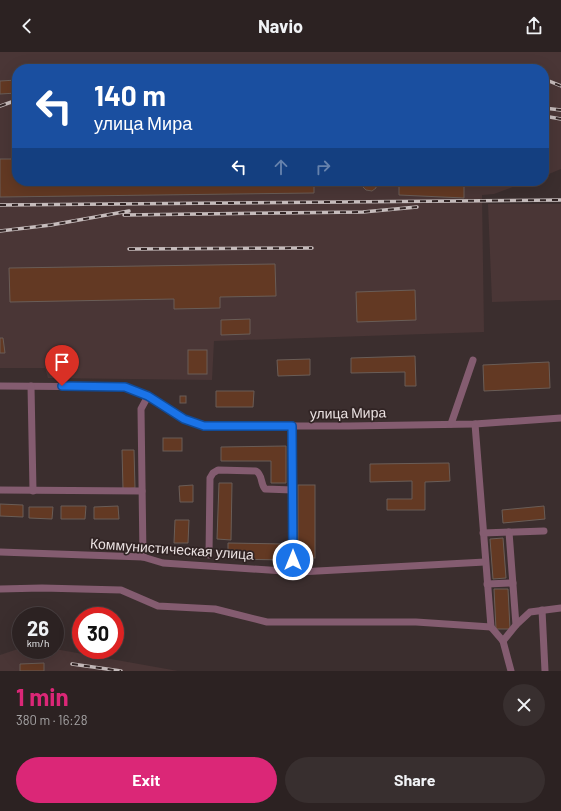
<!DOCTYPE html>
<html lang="en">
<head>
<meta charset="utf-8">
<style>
	:root { --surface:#2c2222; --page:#382f2f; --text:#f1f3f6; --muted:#a6a4a5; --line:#483f40; --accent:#db2777 }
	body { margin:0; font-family:Barlow,sans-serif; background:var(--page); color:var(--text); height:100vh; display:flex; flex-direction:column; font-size:15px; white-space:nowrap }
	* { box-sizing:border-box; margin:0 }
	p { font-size:13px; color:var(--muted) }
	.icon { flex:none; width:22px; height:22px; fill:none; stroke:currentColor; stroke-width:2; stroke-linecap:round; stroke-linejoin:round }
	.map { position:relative; height:619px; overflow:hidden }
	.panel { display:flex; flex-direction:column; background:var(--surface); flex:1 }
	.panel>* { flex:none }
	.banner { position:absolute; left:12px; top:12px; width:537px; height:122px; border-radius:16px; box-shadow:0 4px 16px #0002,0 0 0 1px var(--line); background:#1a4fa0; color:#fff; overflow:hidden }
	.speed { position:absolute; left:12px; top:555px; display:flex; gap:8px; font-size:20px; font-weight:700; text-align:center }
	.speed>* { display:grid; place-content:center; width:52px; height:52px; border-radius:50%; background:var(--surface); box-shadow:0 4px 16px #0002,0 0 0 1px var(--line); line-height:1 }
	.speed small { font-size:10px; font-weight:400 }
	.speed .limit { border:6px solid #d22; background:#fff; color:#111 }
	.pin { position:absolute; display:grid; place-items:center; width:34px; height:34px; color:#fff; margin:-41px -17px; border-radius:50% 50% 50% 0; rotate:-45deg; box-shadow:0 0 4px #0007 }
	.pin .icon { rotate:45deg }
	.me { position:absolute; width:44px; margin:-22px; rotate:0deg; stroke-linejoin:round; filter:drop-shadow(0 0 3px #0008) }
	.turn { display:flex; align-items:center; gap:14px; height:84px; padding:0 16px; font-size:18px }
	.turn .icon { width:52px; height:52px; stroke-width:2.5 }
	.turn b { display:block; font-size:28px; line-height:34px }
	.lanes { display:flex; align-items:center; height:38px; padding:0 16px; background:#0003; justify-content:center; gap:20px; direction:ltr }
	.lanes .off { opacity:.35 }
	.round { display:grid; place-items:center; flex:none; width:42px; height:42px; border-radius:21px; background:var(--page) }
	.overview { display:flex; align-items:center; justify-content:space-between; height:68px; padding:0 16px }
	h1 { font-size:24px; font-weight:700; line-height:30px; color:var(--accent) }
	.button { display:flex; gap:8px; margin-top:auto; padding:8px 16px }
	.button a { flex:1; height:46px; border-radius:24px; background:var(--accent); color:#fff; font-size:16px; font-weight:700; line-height:46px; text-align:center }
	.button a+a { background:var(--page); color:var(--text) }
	header { display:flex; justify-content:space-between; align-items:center; height:52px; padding:0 16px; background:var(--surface); font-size:18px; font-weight:700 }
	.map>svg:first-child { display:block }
	.built { fill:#4a3636 }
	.building { fill:#633923; stroke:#6a5d57 }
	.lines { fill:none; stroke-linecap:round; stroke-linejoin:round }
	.minor { stroke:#845c70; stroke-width:7 }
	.rail-casing { stroke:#c6bcbc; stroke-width:3.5 }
	.rail { stroke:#312424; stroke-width:2; stroke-dasharray:6; stroke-linecap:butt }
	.route-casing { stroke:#114b97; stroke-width:10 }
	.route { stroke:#1a73e8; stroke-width:7 }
	.labels { text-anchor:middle; stroke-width:3.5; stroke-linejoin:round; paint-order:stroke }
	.street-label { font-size:14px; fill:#eae1e1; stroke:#312424 }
</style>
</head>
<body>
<header><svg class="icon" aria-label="back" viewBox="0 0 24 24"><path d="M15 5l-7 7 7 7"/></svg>Navio<svg class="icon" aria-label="share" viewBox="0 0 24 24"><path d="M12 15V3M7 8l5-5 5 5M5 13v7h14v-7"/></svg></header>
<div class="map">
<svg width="561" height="619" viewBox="0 0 561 619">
	<rect width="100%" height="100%" fill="#3b2e2e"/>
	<!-- built -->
	<g class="built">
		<polygon points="0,0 561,0 561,117 544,124 544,17 17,17 17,129 529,129 494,142 482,143 484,280 214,289 212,328 48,326 45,316 0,316"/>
		<polygon points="488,152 561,152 561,248 492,250"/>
		<polygon points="21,596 21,598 55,597 178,619 0,619 0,603"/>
	</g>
	<!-- building -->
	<g class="building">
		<polygon points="17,28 17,41 0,42 0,29"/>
		<polygon points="0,107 17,107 17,129 314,129 314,141 0,145"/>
		<polygon points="364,129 376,129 376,136 372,139 366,138 363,135"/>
		<polygon points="399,129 464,129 464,146 399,143"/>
		<polygon points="275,212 276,244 220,245 220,256 174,257 174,247 10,250 9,216"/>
		<polygon points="415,238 416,268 357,270 356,240"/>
		<polygon points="250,267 250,282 221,283 221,268"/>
		<polygon points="0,286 3,286 5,301 0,301"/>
		<rect x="188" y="298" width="19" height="24"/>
		<polygon points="415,304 416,334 405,334 405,320 351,321 351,306"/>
		<polygon points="310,307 310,323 278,324 277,308"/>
		<polygon points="549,310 550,336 484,339 483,313"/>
		<polygon points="216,339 254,339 253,355 216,355"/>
		<rect x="180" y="344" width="6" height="7"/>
		<rect x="163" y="386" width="19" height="13"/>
		<polygon points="286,394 286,431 271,431 271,409 221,409 221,395"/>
		<polygon points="122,398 134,398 135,436 123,437"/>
		<polygon points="449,411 450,429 425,430 425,458 387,458 387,447 412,447 412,429 370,430 370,412"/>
		<polygon points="219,431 232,431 231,488 217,487"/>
		<polygon points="193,433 193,450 180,450 179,434"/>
		<rect x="298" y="433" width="17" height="73"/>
		<polygon points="0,452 23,453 23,465 0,464"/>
		<polygon points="61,454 86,454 85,467 61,467"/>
		<polygon points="118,454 119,467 94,467 94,455"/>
		<polygon points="544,454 545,467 503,471 502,458"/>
		<polygon points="29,455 53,455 52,467 29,466"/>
		<polygon points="175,468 189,468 188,491 174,491"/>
		<polygon points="503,486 506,526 493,527 490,487"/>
		<polygon points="228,491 286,492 286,508 228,507"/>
		<polygon points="494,537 508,537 510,577 496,577"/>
		<polygon points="44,611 44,619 20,619 20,612"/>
	</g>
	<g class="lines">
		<!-- minor -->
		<g class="minor">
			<polyline points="0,334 125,335 148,344 184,367 204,374 349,374 475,372 561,366"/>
			<polyline points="31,334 33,439"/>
			<polyline points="451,372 473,308"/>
			<polyline points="475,372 491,575 503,589 511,619"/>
			<polyline points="292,374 293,508"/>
			<polyline points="0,438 142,439"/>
			<polyline points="483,481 544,479"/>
			<polyline points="0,500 143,505 163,511 299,520 485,510"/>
			<path d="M209,503L210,426L213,421L218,418L256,419C263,423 260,431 265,437L293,438"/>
			<polyline points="143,505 141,357 148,344"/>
			<polyline points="487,532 513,531"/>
			<polyline points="0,537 42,536 121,538 158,554 215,557 267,570 416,570 491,575"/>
			<polyline points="542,558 545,619"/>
			<polyline points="516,573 530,560 561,556"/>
			<polyline points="503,589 516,573 509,480"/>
		</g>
		<!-- rail casing -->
		<g class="rail-casing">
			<g id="rail">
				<polyline points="106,17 127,13 235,13"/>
				<polyline points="544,27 561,34"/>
				<polyline points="0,54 17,48"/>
				<polyline points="544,56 561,58"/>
				<polyline points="544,64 561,67"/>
				<polyline points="0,153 561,148"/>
				<polyline points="124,163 363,160 417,155"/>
				<polyline points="0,179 51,173 129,159"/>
				<polyline points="129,197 312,196"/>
				<polyline points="72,612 121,619"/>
			</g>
		</g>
		<!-- rail -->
		<use href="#rail" class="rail"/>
	</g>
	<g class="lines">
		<!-- route casing -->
		<g class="route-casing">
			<polyline id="route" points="62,334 125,335 148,344 184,367 204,374 292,374 293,508"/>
		</g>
		<!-- route -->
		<use href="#route" class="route"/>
	</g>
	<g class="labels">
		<!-- street labels -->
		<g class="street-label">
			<text transform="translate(348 361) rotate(-1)" y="5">улица Мира</text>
			<text transform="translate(172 497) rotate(4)" y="5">Коммунистическая улица</text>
		</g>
	</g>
</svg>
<div class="speed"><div>26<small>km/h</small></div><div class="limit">30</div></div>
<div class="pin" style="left:62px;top:334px;background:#d93025"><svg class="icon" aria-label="arrive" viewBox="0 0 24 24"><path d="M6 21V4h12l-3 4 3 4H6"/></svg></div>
<svg class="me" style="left:293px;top:508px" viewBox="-20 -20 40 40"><circle r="17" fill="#1a73e8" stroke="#fff" stroke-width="3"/><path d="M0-11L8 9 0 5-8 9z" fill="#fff"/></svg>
<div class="banner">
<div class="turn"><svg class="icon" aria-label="left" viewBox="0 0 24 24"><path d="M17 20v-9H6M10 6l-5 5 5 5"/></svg><div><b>140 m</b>улица Мира</div></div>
<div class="lanes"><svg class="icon" aria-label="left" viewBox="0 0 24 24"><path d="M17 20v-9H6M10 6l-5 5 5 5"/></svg><svg class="icon off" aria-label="ahead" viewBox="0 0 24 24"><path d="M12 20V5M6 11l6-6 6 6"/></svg><svg class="icon off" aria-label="right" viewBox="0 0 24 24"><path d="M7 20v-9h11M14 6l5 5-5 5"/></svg></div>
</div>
</div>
<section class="panel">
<div class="overview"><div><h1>1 min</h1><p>380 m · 16:28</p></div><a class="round"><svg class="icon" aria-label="close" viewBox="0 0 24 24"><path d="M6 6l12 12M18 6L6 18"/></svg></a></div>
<div class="button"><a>Exit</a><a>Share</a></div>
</section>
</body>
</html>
